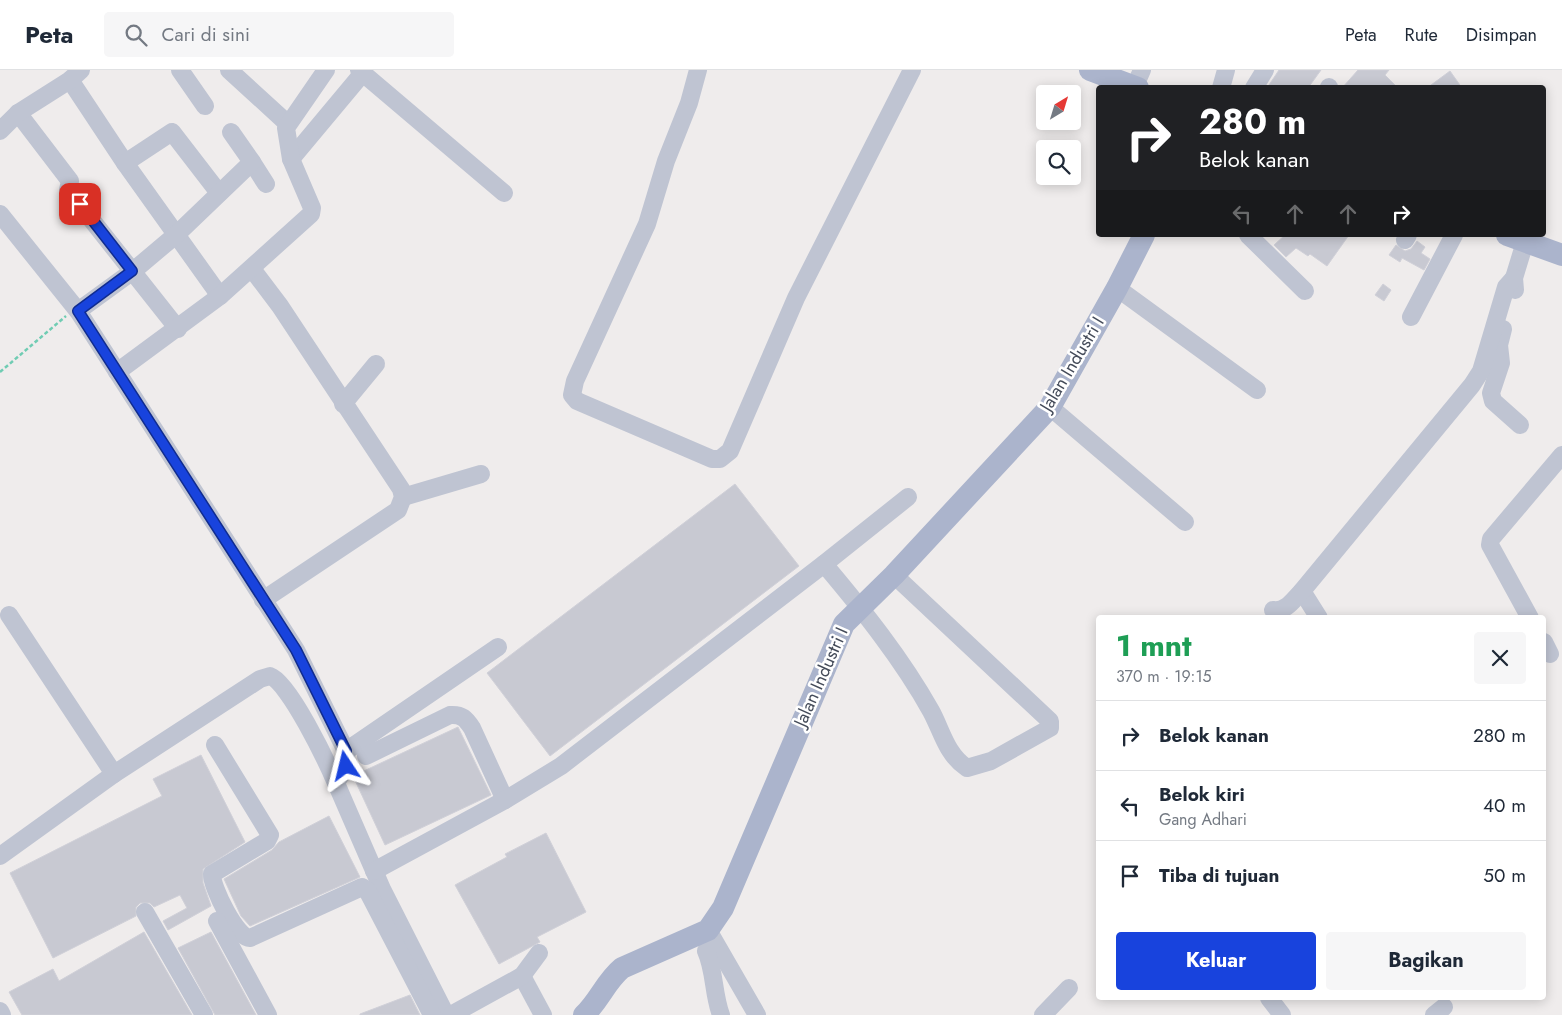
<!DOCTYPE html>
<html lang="id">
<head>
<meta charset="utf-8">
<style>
	:root { --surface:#fff; --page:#f6f6f7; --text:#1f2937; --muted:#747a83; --line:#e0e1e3; --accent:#1843dd }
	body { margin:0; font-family:Jost,sans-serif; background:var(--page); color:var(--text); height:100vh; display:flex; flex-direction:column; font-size:19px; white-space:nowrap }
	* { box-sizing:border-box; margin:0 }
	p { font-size:16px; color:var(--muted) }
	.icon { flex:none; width:28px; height:28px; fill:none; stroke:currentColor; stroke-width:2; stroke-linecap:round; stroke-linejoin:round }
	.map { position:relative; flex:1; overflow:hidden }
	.panel { position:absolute; left:1096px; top:545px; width:450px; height:385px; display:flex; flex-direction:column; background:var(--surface); border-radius:5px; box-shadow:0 2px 12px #0003 }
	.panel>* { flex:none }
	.banner { position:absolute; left:1096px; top:15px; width:450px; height:152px; border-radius:5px; box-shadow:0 2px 12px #0003; background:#202124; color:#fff; overflow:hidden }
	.needle { width:32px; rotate:38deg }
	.buttons { position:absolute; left:1036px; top:15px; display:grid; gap:10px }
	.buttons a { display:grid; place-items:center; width:45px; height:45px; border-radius:5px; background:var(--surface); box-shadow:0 2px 12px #0003; font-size:25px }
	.pin { position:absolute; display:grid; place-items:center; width:42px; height:42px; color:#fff; margin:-21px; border-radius:10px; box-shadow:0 2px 8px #0006 }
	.me { position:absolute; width:55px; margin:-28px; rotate:350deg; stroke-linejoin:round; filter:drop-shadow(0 0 4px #0008) }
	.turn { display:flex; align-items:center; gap:18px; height:105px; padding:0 20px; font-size:22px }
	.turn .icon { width:65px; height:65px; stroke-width:2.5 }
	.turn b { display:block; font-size:35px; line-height:42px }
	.lanes { display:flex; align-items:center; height:48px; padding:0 20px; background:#0003; justify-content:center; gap:25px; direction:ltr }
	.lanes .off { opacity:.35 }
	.round { display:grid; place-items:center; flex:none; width:52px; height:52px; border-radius:5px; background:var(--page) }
	.summary { display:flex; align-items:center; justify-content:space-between; height:85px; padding:0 20px }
	h1 { font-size:30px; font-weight:700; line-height:38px; color:#1e9e55 }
	.primary-button { display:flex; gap:10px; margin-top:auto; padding:10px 20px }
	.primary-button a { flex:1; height:58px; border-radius:5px; background:var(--accent); color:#fff; font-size:20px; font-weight:700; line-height:58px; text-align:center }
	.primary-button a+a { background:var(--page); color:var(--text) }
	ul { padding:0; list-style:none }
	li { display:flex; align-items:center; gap:15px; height:70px; padding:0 20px; border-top:1px solid var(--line) }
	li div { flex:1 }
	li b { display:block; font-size:19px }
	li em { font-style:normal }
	header { display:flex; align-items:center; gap:30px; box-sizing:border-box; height:70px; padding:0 25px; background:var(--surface); border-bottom:1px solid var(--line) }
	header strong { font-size:24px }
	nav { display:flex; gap:28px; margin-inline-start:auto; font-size:18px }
	.search { width:350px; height:45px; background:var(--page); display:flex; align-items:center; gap:12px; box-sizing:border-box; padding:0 18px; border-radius:5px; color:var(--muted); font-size:19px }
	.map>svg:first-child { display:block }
	.building { fill:#c8c9d2; stroke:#d0d0d8 }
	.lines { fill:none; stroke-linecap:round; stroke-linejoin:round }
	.path { stroke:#70ccb3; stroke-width:2.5; stroke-dasharray:4 2.5; stroke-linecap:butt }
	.minor { stroke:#bfc4d2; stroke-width:18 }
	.major { stroke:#abb4cc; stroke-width:22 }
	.route-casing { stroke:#102c90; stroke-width:12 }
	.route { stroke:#1843dd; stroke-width:9 }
	.labels { text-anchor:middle; stroke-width:5; stroke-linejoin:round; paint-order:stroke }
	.street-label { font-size:18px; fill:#444b59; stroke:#fff }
</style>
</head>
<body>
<header>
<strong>Peta</strong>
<div class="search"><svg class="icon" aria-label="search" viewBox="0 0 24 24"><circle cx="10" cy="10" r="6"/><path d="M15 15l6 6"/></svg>Cari di sini</div>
<nav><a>Peta</a><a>Rute</a><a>Disimpan</a></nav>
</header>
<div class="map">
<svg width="1562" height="945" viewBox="0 0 1562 945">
	<rect width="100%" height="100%" fill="#efecec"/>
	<!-- building -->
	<g class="building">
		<polygon points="1279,0 1321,0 1308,18 1267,18"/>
		<polygon points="1358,0 1389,0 1385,5 1398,18 1342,18"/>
		<polygon points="1450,1 1462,18 1427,18"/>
		<polygon points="1285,165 1349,165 1327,196 1310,184 1308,186 1296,178 1286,187 1274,175"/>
		<polygon points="1417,171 1425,177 1421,183 1430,189 1424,200 1402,188 1400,192 1389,185 1396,175 1405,181 1411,179"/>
		<polygon points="1383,214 1391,220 1384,231 1375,225"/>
		<polygon points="735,414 799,496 550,686 487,603"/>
		<polygon points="458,657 491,725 385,775 353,706"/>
		<polygon points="201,685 245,772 203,799 203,813 211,836 168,860 163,851 187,838 180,825 154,837 150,833 140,833 136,837 136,846 53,888 10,803 162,726 153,709"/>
		<polygon points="329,746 360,807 250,856 241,846 224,809 272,780 279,772"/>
		<polygon points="546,763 586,842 537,867 540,872 499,894 455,815 507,787 505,784"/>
		<polygon points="144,862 192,945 22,945 9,922 53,899 59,911"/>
		<polygon points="211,862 256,945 215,945 178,878"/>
		<polygon points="410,925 420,945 360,945 360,944"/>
	</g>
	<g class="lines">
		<!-- path -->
		<polyline class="path" points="0,302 66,246"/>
		<!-- minor -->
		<g class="minor">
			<polyline points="180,0 205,36"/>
			<polyline points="229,0 288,54"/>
			<polyline points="359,0 504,123"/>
			<polyline points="698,0 689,33 666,91 647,154 575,311 572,325 577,331 712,389 720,389 730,381 796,228 912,0"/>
			<polyline points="70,10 125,93 220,226"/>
			<polyline points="1135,16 1142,0"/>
			<polyline points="1221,18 1226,0"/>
			<polyline points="1254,18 1265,0"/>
			<polyline points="1329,18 1329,17"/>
			<polyline points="18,43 70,111 68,120 178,259"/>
			<polyline points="0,61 18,43 70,10 81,0"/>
			<polyline points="291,89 362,4"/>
			<polyline points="252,92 266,114"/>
			<polyline points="125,93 172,62 219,123"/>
			<polyline points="0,144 78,241 280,555 296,580 346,681 346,696 336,713 382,819 446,945"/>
			<polyline points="1248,165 1305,221"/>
			<polyline points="1405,170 1408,165"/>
			<polyline points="252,199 280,236 401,419 403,427 398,440 263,530"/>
			<polyline points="1117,218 1257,320"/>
			<polyline points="1515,220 1514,208 1525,172"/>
			<polyline points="78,241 133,201 177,164 252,92 231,62"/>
			<polyline points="1411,247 1454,165"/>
			<polyline points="1503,259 1499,275 1501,293 1491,323 1493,331 1520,355"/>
			<polyline points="117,302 220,226 311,144 312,138 291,89 286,58 326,0"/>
			<polyline points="343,334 376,294"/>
			<polyline points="1050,337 1185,452"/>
			<polyline points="403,427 481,404"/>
			<path d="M824,494C862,539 902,589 931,641C942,661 946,684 967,698L991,691L1050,658V651L894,505"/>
			<polyline points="1302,521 1319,548"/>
			<path d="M1273,540C1286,542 1293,530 1302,521L1472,315L1481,301L1506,217L1514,208"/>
			<polyline points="9,545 114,704"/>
			<polyline points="1530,548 1490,475 1491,469 1562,385"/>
			<polyline points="1544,572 1550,584"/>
			<path d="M215,675L270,765L267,771L212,804C211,816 237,869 250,868L362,817L367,820L432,945"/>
			<polyline points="346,681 498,577"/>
			<path d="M366,686L450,645C462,644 466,649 472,658L505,730"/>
			<path d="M0,786L114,704L260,609L270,606C289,612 327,692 336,713"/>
			<polyline points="374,801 505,730 561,696 824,494 908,427"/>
			<polyline points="145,842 204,945"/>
			<polyline points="217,851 268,945"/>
			<polyline points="708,860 757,945"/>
			<path d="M713,871L706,881C715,901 713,924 721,945"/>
			<polyline points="522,906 543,945"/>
			<polyline points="1269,928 1282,945"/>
			<polyline points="0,941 2,945"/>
			<polyline points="451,945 522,906 539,883"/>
			<polyline points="1043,945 1069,918"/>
			<polyline points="1434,945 1444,937"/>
		</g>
		<!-- major -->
		<g class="major">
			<polyline points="1090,0 1138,18"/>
			<polyline points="1507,165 1562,185"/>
			<path d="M584,945C599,931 606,911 622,898L708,860L723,838L844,554L894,505L1050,337L1117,218L1144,165"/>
		</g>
	</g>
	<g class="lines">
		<!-- route casing -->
		<g class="route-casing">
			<polyline id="route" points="80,134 132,201 78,241 296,580 346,681 346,696"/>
		</g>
		<!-- route -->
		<use href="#route" class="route"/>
	</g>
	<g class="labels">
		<!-- street labels -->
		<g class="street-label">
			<text transform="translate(1072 294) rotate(-59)" y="6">Jalan Industri I</text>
			<text transform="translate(821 607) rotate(-66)" y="6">Jalan Industri I</text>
		</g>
	</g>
</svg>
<div class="buttons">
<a><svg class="needle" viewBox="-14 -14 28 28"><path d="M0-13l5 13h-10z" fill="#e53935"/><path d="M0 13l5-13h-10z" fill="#747a83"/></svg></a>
<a><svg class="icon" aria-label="search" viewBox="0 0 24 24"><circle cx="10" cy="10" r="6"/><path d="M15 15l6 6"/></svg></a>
</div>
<div class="pin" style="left:80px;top:134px;background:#d93025"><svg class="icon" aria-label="arrive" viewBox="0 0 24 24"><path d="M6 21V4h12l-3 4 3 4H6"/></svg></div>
<svg class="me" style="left:346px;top:696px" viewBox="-20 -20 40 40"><path d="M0-17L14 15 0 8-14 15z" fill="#1843dd" stroke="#fff" stroke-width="4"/></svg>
<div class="banner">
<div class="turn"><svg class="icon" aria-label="right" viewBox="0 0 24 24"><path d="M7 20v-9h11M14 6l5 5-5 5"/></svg><div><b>280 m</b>Belok kanan</div></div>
<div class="lanes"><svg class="icon off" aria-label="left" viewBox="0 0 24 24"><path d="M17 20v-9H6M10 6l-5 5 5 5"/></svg><svg class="icon off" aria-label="ahead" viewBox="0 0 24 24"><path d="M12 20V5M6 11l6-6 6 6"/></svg><svg class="icon off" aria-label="ahead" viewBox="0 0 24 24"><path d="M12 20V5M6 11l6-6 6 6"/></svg><svg class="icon" aria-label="right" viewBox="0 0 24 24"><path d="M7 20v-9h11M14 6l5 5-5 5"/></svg></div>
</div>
<section class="panel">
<div class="summary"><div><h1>1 mnt</h1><p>370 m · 19:15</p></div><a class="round"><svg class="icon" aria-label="close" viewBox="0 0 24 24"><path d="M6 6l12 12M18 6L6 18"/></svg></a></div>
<ul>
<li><svg class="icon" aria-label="right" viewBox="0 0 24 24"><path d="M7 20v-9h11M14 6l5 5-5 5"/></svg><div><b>Belok kanan</b></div><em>280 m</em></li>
<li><svg class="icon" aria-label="left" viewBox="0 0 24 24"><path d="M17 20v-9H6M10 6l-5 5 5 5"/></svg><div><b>Belok kiri</b><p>Gang Adhari</p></div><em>40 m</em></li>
<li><svg class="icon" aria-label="arrive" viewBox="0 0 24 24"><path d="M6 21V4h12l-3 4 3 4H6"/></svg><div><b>Tiba di tujuan</b></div><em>50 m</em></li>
</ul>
<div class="primary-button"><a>Keluar</a><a>Bagikan</a></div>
</section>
</div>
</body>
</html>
